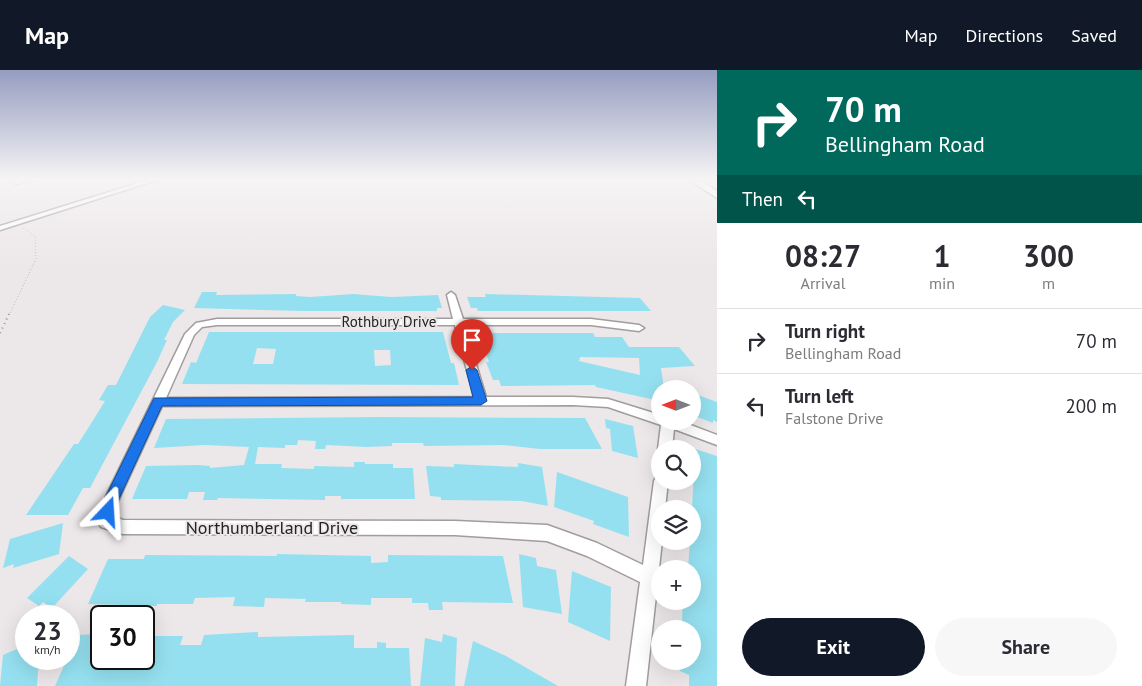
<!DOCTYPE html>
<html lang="en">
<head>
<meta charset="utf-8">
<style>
	:root { --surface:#fff; --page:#f7f7f7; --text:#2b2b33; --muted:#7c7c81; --line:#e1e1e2; --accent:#111827 }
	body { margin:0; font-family:"PT Sans",sans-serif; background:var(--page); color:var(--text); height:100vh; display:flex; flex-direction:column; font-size:19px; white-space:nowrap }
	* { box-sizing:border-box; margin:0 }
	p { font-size:16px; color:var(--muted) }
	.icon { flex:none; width:28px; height:28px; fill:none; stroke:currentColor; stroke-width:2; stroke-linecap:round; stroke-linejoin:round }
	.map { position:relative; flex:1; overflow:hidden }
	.panel { display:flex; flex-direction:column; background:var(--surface); width:425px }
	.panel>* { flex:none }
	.banner { background:#00695c; color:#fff; overflow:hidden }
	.needle { width:32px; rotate:270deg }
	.buttons { position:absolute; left:651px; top:310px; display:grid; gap:10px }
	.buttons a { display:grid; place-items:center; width:50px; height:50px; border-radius:50%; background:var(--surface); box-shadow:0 5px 20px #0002; font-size:25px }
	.speed { position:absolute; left:15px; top:535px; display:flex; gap:10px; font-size:25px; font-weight:700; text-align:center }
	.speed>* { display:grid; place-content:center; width:65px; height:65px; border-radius:50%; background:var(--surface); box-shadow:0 5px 20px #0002; line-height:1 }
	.speed small { font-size:12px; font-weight:400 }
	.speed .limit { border:2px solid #111; border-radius:8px; background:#fff; color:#111 }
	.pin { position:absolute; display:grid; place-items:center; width:42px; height:42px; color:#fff; margin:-51px -21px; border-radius:50% 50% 50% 0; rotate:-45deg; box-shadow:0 0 5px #0007 }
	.pin .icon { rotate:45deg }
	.me { position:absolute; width:55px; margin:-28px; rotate:20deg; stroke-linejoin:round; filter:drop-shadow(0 0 4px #0008) }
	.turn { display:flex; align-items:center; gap:18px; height:105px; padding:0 25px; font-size:22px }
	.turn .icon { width:65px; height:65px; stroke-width:2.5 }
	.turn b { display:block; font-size:35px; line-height:42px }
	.then { display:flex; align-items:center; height:48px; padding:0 25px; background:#0003; gap:10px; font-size:19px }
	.eta { display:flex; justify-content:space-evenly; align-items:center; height:85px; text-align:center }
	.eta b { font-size:30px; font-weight:600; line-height:35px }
	.action { display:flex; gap:10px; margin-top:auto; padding:10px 25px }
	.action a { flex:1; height:58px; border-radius:30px; background:var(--accent); color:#fff; font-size:20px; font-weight:600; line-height:58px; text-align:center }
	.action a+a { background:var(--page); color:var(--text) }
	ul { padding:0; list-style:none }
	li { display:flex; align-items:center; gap:15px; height:65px; padding:0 25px; border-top:1px solid var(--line) }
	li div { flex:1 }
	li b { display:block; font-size:19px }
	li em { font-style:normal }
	header { display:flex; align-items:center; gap:30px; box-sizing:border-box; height:70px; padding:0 25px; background:var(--accent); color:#fff }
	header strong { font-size:24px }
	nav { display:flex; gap:28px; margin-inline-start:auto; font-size:18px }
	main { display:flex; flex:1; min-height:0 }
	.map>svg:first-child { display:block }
	.building { fill:#95e0f0; fill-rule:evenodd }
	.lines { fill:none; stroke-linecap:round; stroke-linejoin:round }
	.street-casing { stroke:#a19d9d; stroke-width:3 }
	.secondary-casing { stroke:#a19d9d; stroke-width:3 }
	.path-far1 { stroke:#989495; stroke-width:1; stroke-dasharray:0.5 2.5; stroke-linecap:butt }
	.path { stroke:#989495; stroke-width:2; stroke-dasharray:1 4; stroke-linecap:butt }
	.street { fill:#fff; fill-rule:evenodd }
	.secondary { fill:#fff; fill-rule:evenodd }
	.route { fill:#1a73e8; stroke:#114b97 }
	.labels { text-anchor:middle; stroke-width:4; stroke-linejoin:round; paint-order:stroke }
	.street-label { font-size:15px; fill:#242222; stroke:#ece7e8 }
	.near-street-label { font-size:18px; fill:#242222; stroke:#ece7e8 }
</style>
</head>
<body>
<header>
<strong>Map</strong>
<nav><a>Map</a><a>Directions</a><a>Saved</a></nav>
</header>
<main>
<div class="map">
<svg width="717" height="616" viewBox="0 0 717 616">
	<rect width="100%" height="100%" fill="#ece7e8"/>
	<!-- building -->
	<g class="building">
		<polygon points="202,222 217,222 216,225 296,224 296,226 310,227 353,224 392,227 438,225 442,238 437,238 437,241 303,241 194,238"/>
		<polygon points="485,224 640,228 651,241 478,241 477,238 471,238 467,227 486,227"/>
		<polygon points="163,235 185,240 173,252 164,270 167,270 157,292 90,418 83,418 68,445 26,445 74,374 78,374 92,352 105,331 99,330 108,315 116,315 150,247"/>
		<path d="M209,262H443L451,293H454L459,315L182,314L191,292L196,293ZM257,278L276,279L273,294H253ZM374,280H390L391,295L375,296Z"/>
		<path d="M479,263H593L595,267H622L629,277H679L695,296L661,298L664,319H660V331L596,317L595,315L501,316L499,310H493L486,292H489ZM580,287L639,288L640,305L579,291Z"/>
		<polygon points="692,323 717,332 717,352 713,350 713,353 692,345"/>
		<polygon points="376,347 585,348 602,379 540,379 503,375 424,376 423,373 392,373 392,376 366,377 326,375 325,379 315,379 316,371 298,370 297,375 285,375 285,378 258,377 255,394 282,394 281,398 314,399 314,396 354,397 354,392 365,392 365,394 393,394 393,398 413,398 415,429 341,429 341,426 325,426 325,430 218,428 217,430 203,430 205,422 189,422 187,429 132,429 146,396 198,395 210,396 210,398 244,395 249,377 205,375 154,378 166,349"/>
		<polygon points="605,349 633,356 638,388 612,381 610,359 606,358"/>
		<polygon points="695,379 717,386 717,616 689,616 689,605 680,601 681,591 692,591 692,557 682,551 683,531 694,531 692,499 688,499 690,471 692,471 692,439 694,400 698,401"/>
		<polygon points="518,393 542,397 548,436 522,431 441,430 441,427 430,426 426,396 454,397 454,394 518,397"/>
		<polygon points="557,402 628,427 629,467 593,454 594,451 554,437"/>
		<polygon points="63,453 59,484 13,498 14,494 3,498 10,469"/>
		<polygon points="277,484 371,486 371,493 388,492 388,485 503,486 513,533 442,532 443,540 429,540 428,533 412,533 412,528 371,528 371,535 341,534 341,532 305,532 306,529 265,528 264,537 233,536 235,527 195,528 193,534 157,534 157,536 88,534 108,489 144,489 145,485 277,486"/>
		<polygon points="519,484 536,488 537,496 556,500 562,544 523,537"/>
		<polygon points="69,486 88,499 52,538 43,532 39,536 27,528"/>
		<polygon points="572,501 611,517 610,571 568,552"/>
		<polygon points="258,562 258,567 354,565 354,578 377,578 377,572 386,573 386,578 409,578 411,616 55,616 67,589 69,589 69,584 77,565 101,564 101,589 144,589 144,566 183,566 180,575 201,575 204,565"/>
		<polygon points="443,564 457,568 455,616 420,616 425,568 442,572"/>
		<polygon points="473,571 506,586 558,616 464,616"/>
		<polygon points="26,575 26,589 39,589 37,616 0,616 3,585"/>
	</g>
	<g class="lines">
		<!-- street casing -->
		<g class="street-casing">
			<g id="street">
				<polygon points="6,109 39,109 16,114"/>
				<polygon points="151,109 160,109 0,160 0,156"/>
				<path d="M451,222L455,225L463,249H591L639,255L644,258L639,261L591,255H464L486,327H573L608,329L660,345V351H680L717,365V375L674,359L672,379H660V382L658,379L661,355L608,337L573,335L162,336L118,431L115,447L123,450L455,451L547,455L597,473L643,495L654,411L656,407L660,405V411H668L665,439H660V471H662L646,616H626L640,512L587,486L547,471L455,465L123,464L101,457L98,452L106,426L185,264L196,253L217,249H453L447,225ZM217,255H455L474,327L166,328L194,265L202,257Z"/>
			</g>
		</g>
		<!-- secondary casing -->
		<g class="secondary-casing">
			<polygon id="secondary" points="688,109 698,109 717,121 717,128"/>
		</g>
		<!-- path-far1 -->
		<polyline class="path-far1" points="10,243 36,189 35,166 23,158"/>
		<!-- path -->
		<polyline class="path" points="0,263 10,242"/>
		<!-- street -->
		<use href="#street" class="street"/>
		<!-- secondary -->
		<use href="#secondary" class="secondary"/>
	</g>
	<!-- sky -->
	<linearGradient id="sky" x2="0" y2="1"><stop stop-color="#959dc0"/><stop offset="0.56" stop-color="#f6f4f5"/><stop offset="1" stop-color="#f6f4f5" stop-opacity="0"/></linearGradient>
	<rect width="717" height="195" fill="url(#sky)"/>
	<!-- route -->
	<polygon class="route" points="472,296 477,300 487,331 481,335 162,336 118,431 114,447 108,449 103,447 101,442 106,426 154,328 473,327 466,300"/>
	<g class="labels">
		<!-- street labels -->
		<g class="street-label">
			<text x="389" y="257">Rothbury Drive</text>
		</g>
		<!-- near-street labels -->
		<g class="near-street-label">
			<text x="272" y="464">Northumberland Drive</text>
		</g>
	</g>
</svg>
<div class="buttons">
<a><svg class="needle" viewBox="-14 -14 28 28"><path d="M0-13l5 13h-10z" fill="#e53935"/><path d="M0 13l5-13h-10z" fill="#7c7c81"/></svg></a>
<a><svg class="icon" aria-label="search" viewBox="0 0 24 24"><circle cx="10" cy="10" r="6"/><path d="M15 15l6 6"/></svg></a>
<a><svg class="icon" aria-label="layers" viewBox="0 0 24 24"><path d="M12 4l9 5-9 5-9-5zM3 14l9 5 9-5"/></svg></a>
<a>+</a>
<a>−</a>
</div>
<div class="speed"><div>23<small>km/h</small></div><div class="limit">30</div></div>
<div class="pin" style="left:472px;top:300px;background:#d93025"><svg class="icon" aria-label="arrive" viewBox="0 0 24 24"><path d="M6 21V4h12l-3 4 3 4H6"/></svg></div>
<svg class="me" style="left:108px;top:442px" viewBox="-20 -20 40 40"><path d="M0-17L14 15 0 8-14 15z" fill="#1a73e8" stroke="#fff" stroke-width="4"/></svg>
</div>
<section class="panel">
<div class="banner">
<div class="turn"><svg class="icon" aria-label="right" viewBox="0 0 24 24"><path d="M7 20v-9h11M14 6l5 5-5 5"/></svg><div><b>70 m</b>Bellingham Road</div></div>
<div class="then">Then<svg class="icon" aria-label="left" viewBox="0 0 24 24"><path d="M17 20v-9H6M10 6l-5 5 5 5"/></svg></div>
</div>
<div class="eta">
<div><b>08:27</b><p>Arrival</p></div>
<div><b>1</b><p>min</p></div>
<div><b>300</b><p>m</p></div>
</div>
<ul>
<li><svg class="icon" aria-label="right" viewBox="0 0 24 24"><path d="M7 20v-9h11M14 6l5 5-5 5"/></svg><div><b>Turn right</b><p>Bellingham Road</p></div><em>70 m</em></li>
<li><svg class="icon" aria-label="left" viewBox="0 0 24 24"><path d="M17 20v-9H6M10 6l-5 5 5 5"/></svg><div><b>Turn left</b><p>Falstone Drive</p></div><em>200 m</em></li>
</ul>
<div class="action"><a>Exit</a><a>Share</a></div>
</section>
</main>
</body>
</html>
